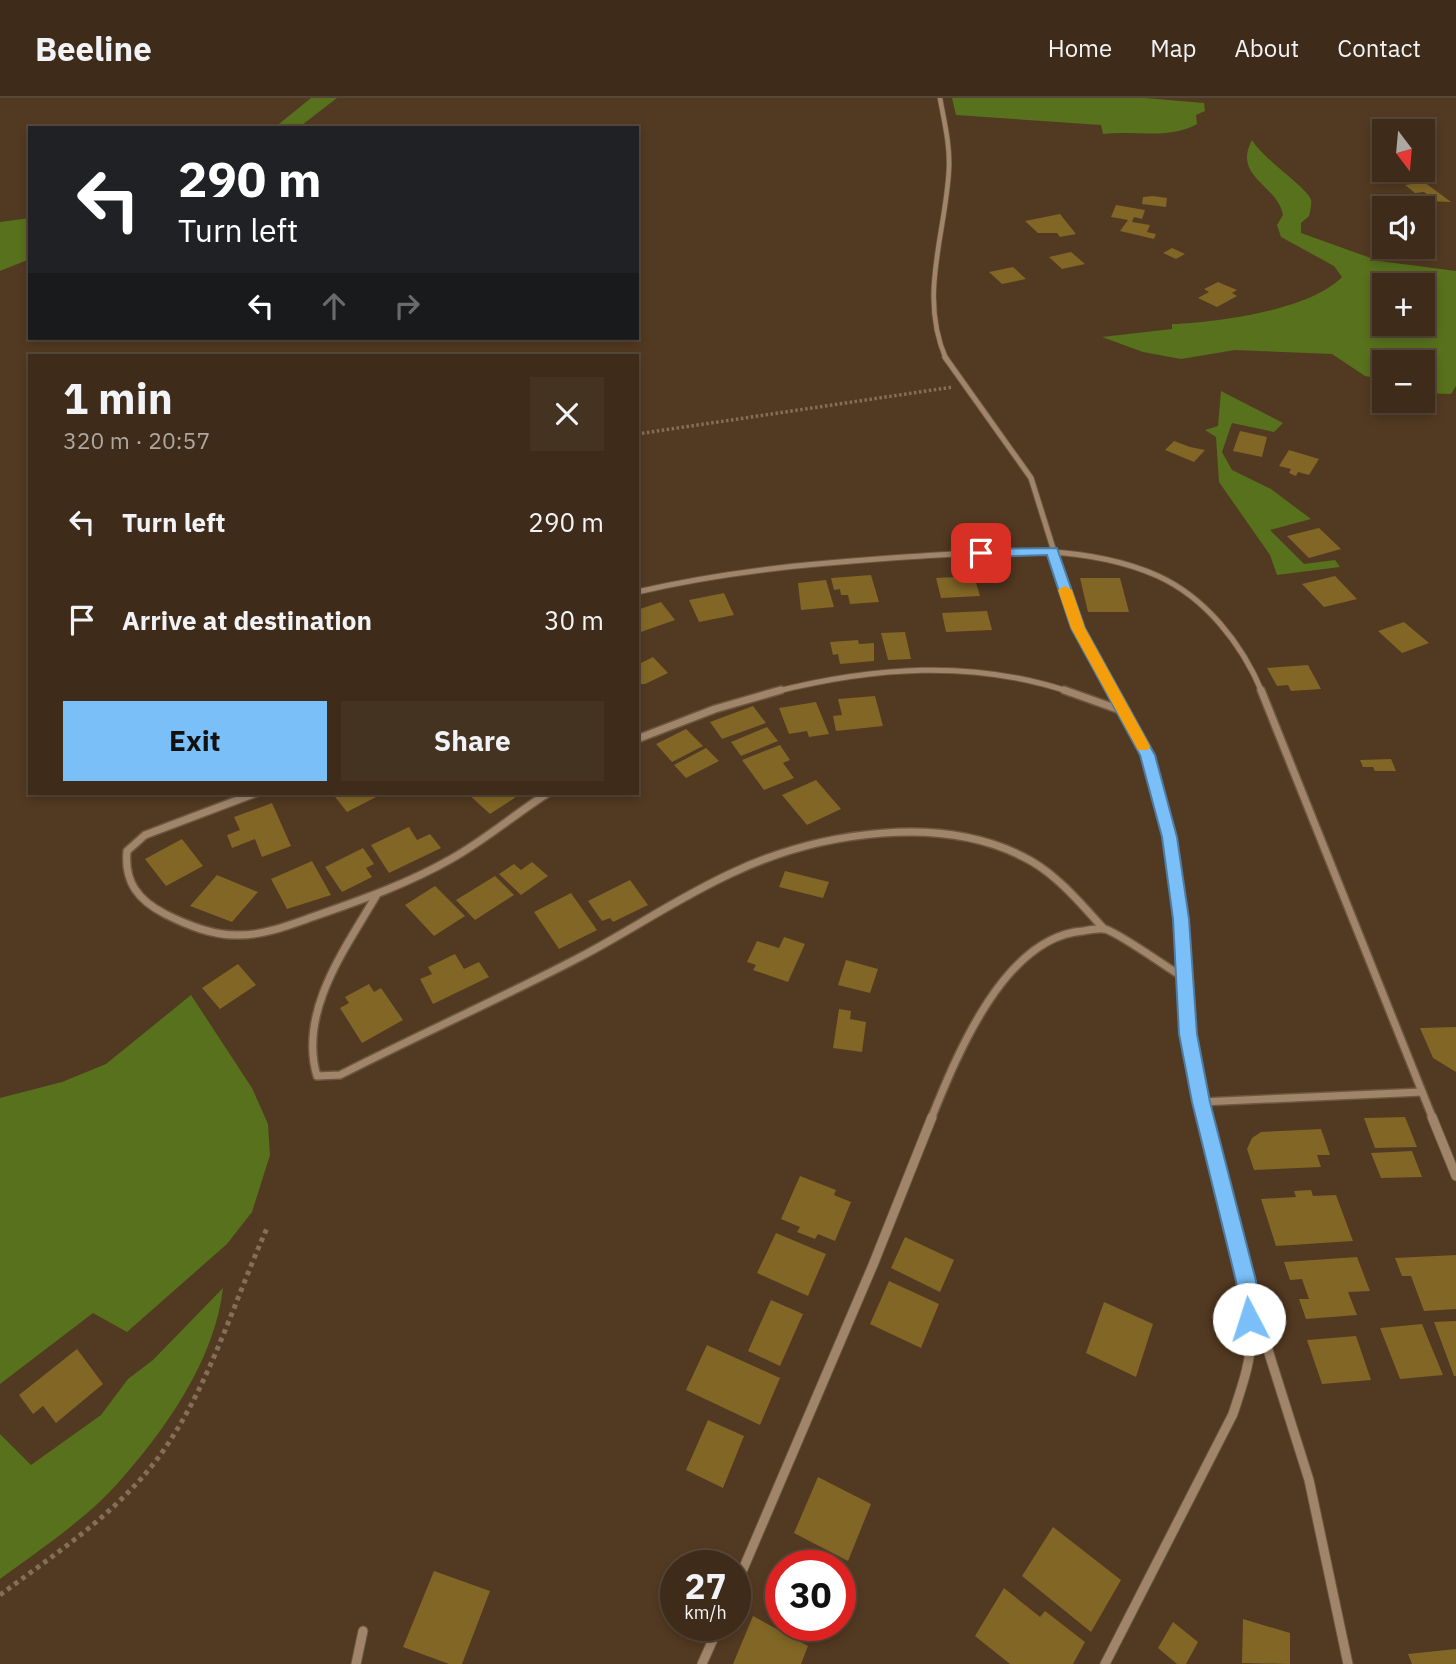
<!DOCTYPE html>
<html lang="en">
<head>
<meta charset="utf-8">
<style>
	:root { --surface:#3e2b19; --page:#453322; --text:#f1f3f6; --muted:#ada7a2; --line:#574738; --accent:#7abff8 }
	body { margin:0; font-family:"IBM Plex Sans",sans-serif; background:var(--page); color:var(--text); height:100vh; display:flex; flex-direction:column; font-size:26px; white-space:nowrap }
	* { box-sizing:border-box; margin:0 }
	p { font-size:23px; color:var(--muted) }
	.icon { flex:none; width:38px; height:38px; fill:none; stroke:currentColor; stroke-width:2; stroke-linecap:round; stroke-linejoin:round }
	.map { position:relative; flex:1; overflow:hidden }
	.drawer { position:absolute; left:28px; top:256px; width:611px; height:441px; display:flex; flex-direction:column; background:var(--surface); border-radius:0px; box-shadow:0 4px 10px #0003,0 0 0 2px var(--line) }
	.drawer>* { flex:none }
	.hud { position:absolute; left:28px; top:28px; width:611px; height:214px; border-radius:0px; box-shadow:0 4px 10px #0003,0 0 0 2px var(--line); background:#202124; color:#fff; overflow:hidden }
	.needle { width:46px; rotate:164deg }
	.buttons { position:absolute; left:1372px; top:21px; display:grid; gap:14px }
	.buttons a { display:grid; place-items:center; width:63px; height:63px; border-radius:0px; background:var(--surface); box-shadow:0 4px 10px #0003,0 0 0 2px var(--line); font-size:35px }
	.speed { position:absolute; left:660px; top:1452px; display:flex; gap:14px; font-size:35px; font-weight:700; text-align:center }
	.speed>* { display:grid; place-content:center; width:91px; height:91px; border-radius:50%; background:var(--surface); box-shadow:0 4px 10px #0003,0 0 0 2px var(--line); line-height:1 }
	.speed small { font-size:18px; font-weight:400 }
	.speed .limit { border:10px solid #d22; background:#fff; color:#111 }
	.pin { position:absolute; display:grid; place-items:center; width:60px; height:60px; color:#fff; margin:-30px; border-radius:14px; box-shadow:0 4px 10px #0006 }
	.me { position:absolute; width:77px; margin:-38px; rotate:355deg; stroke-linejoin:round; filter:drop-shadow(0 0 5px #0008) }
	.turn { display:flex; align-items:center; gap:24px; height:147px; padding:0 35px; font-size:32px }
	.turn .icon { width:91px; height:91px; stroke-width:2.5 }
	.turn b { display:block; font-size:49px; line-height:60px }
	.lanes { display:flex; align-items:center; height:66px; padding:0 35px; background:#0003; justify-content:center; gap:35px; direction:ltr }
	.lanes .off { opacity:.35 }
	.round { display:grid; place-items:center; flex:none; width:74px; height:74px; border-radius:0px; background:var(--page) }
	.summary { display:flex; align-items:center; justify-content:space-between; height:119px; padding:0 35px }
	h1 { font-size:42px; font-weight:700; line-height:52px }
	.cta { display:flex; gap:14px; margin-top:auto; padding:14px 35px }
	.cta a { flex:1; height:80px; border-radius:0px; background:var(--accent); color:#111; font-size:28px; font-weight:700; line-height:80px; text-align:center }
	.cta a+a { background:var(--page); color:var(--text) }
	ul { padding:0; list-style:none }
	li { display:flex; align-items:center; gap:21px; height:98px; padding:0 35px }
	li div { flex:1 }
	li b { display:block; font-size:26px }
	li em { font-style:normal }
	header { display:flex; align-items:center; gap:42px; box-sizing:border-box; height:98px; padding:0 35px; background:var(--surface); border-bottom:2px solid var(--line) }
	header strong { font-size:33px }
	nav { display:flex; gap:38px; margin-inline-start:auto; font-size:24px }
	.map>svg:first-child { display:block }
	.green { fill:#57711c; fill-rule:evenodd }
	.building { fill:#816626 }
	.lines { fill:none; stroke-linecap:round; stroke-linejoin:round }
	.street-far3-casing { stroke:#6c5741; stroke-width:6 }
	.street-far2-casing { stroke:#6c5741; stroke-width:7 }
	.street-far1-casing { stroke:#6c5741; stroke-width:10 }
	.street-casing { stroke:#6c5741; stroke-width:11 }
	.path-far1 { stroke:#836e59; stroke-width:3.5; stroke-dasharray:2.5 2.5; stroke-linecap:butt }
	.path { stroke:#836e59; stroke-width:5; stroke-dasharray:4.5 4.5; stroke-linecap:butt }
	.street-far3 { stroke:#a1856a; stroke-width:4.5 }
	.street-far2 { stroke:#a1856a; stroke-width:5 }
	.street-far1 { stroke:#a1856a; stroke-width:7 }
	.street { stroke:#a1856a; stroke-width:9 }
	.route { fill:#7abff8; stroke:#4f7ca1; stroke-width:2 }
	.slow { fill:#f59e0b }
</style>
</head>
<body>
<header>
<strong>Beeline</strong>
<nav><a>Home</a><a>Map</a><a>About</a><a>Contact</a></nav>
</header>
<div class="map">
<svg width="1456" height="1566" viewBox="0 0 1456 1566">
	<rect width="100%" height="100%" fill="#523921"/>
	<!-- green -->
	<g class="green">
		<polygon points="311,0 337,0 298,30 274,30"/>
		<path d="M952,0H1145L1204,5L1205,13L1196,17L1197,26C1169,42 1135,32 1103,36L1101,27L956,17Z"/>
		<path d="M1252,42C1264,62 1308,90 1311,102C1312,106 1310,114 1309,118L1301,125V135L1379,163L1456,173V288L1451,296L1423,295V264H1384V282L1365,278L1332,256L1235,252L1181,261L1143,254L1102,239L1172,231V226C1219,224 1310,212 1342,179L1334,168L1281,139L1277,127L1283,117C1278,87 1232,79 1252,42ZM1384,187H1423V226H1384Z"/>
		<polygon points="30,120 30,161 0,173 0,124"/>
		<polygon points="1221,293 1283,325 1274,334 1232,325 1222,354 1232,372 1271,391 1311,421 1270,432 1304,466 1335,462 1340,469 1277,477 1270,457 1219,384 1216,339 1205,332 1218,328"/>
		<polygon points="191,897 252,990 268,1026 270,1057 252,1114 227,1146 127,1234 93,1215 0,1286 0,1000 62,984 106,966"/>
		<path d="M223,1190C215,1262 164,1334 117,1386C87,1420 37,1454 0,1481V1336L31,1367L101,1317L128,1281L153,1262Z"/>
	</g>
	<!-- building -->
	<g class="building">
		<polygon points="1424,84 1451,104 1429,103 1423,98 1428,97 1424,94 1415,95 1405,87"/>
		<polygon points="1153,98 1167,100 1166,109 1142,106 1143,99"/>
		<polygon points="1116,107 1145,112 1142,121 1134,119 1132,124 1150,127 1147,134 1156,136 1154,141 1120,133 1128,122 1111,119"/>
		<polygon points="1060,116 1076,136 1060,139 1057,135 1038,135 1025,123"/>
		<polygon points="1172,150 1185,156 1176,161 1163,155"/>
		<polygon points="1071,154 1085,166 1062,171 1049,159"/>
		<polygon points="1013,169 1026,181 1002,186 989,174"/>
		<polygon points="1218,184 1237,192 1232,195 1237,198 1217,209 1198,200 1209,194 1204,191"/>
		<polygon points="1240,333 1267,339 1262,359 1233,353"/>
		<polygon points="1174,343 1190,349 1205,352 1194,364 1165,352"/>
		<polygon points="1289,352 1319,361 1309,377 1298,374 1296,378 1289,375 1291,371 1279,368"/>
		<polygon points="1319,430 1341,451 1309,460 1287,438"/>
		<polygon points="871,477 879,504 850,506 848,497 841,497 840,491 834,492 831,480"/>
		<polygon points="974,478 980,498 941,500 936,480"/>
		<polygon points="1335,478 1357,501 1324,509 1302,486"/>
		<polygon points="1080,480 1120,480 1129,514 1088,514"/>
		<polygon points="826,482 834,509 801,512 798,485"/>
		<polygon points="724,495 734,517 699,524 689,502"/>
		<polygon points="661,504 675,522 638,535 637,512"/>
		<polygon points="987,513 992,532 946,534 942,515"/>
		<polygon points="1404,524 1429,545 1402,555 1378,533"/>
		<polygon points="905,534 911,561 888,562 881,535"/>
		<polygon points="858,542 859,546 874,545 874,563 840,566 838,556 833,557 830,544"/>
		<polygon points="653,559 668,575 645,586 637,586 637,567"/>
		<polygon points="1308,567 1321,591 1291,593 1288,587 1277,588 1267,570"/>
		<polygon points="875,598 883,628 836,633 833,618 842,617 838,601"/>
		<polygon points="816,604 829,636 809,639 807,633 789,636 779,610"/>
		<polygon points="753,608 766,625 722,641 710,624"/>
		<polygon points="767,629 778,643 741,658 731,644"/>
		<polygon points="686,631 703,648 672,664 656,646"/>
		<polygon points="780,647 790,662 783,665 794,680 764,692 742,662"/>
		<polygon points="706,650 719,663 686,680 674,667"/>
		<polygon points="1391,661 1396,673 1375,673 1373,669 1363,669 1360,662"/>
		<polygon points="816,682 841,711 807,727 782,697"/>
		<polygon points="332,695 379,695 380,697 347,714"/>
		<polygon points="467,695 517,695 519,697 490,716"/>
		<polygon points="272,705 291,748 262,759 255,741 232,750 227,737 240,732 234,719"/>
		<polygon points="409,729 417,742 430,736 441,750 389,775 371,747"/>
		<polygon points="182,741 203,768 166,788 145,761"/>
		<polygon points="363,750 374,766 366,770 372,779 342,794 325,769"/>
		<polygon points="312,763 331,797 287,811 271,781"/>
		<polygon points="532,764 548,778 521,797 499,776 514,766 521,772"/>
		<polygon points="785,773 829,784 823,800 779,789"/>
		<polygon points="217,777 258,794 232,824 190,808"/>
		<polygon points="495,778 514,797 475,822 456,802"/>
		<polygon points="630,782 648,807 613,824 610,820 602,823 588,803"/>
		<polygon points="435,788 465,818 434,838 405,807"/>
		<polygon points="571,795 597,832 559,851 534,814"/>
		<polygon points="784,839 805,846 788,884 753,872 756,867 747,864 757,843 779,850"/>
		<polygon points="455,856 464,871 479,864 489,879 433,906 420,881 432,876 428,869"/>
		<polygon points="846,862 878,871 870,895 838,887"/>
		<polygon points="238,866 256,887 220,911 202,890"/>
		<polygon points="369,886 374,894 381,890 403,922 362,945 340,910 349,905 345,899"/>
		<polygon points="839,911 851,913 850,921 866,924 862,954 833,950"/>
		<polygon points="1456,929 1456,974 1433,960 1420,930"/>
		<polygon points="1405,1019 1417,1049 1375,1050 1364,1020"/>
		<polygon points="1321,1031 1330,1057 1317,1057 1321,1069 1254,1072 1247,1051 1252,1040 1261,1034"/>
		<polygon points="1412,1053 1422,1079 1381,1080 1371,1055"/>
		<polygon points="800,1078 836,1092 834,1097 851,1104 835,1143 818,1136 815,1141 797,1134 800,1129 781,1121"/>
		<polygon points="1311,1092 1313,1098 1336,1097 1353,1143 1276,1148 1261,1101 1296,1099 1294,1093"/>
		<polygon points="776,1135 826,1156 808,1198 757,1175"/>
		<polygon points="905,1139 954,1162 940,1194 891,1170"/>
		<polygon points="1456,1157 1456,1211 1424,1213 1411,1178 1402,1178 1395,1160"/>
		<polygon points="1357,1159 1370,1193 1348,1194 1357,1217 1306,1221 1299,1201 1309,1201 1302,1181 1290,1182 1284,1164"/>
		<polygon points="889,1183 939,1206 921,1250 870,1226"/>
		<polygon points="771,1202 803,1216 780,1268 748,1253"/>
		<polygon points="1104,1204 1153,1226 1136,1279 1086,1255"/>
		<polygon points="1456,1223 1456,1278 1454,1278 1434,1224"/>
		<polygon points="1422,1226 1443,1277 1400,1281 1380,1230"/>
		<polygon points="1356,1238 1371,1282 1322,1286 1307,1242"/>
		<polygon points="707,1247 780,1280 760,1327 686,1292"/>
		<polygon points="77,1251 103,1286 56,1325 43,1308 33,1316 19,1297"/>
		<polygon points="708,1322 744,1338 723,1390 686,1372"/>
		<polygon points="818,1379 871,1406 848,1463 794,1435"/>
		<polygon points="1053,1429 1121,1482 1091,1534 1022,1478"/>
		<polygon points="434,1473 490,1493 462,1566 449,1566 403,1549"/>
		<polygon points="1004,1490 1040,1519 1045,1513 1085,1544 1073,1566 1010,1566 975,1538"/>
		<polygon points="753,1518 808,1548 801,1566 733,1566"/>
		<polygon points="1243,1521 1290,1535 1290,1566 1242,1565"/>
		<polygon points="1173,1524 1198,1544 1186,1566 1177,1566 1158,1550"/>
		<polygon points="1456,1551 1456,1566 1412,1566 1408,1556"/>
	</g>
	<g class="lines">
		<!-- street-far3 casing -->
		<g class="street-far3-casing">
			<path id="street-far3" d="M940,0C944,23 950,46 949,70C946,136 918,197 946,261"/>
		</g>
		<!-- street-far2 casing -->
		<g class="street-far2-casing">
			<g id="street-far2">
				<polyline points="945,259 1031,380 1078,530 1113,594"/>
				<path d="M637,494C731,472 825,464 922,458C1001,453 1083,445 1158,478C1206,500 1242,546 1262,594"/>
				<path d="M774,594C873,569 972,561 1070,594"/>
			</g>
		</g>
		<!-- street-far1 casing -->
		<g class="street-far1-casing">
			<g id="street-far1">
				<polyline points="1064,592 1123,613"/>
				<polyline points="1112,592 1148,657 1170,739 1181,821 1188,936 1205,1021"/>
				<polyline points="1261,592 1433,1021"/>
				<polyline points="637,641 715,611 781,592"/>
				<path d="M256,695L145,737L127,753C124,784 138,802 165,816C187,827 211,837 236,837C264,838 292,826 318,817C364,801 409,785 451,761C485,742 515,716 548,695"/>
				<path d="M376,798C345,851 298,914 317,978L340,977C420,936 502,900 582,858C633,831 681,798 734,774C820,734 945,714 1031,763C1059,779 1082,807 1104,831"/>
				<polyline points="1201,1004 1422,994"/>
				<path d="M931,1021C957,957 1004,839 1083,833C1089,832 1099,830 1105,831C1121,836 1166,869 1183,879"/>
			</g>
		</g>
		<!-- street casing -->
		<g class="street-casing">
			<g id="street">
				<polyline points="1432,1019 1456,1078"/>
				<polyline points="1250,1195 1309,1382 1348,1566"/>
				<polyline points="735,1490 873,1167 932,1019"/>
				<polyline points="356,1566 363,1533"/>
				<polyline points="702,1566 719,1528"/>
				<path d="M1105,1566L1233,1316C1241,1291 1251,1265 1251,1238C1252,1170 1222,1086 1205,1019"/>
			</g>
		</g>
		<!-- path-far1 -->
		<polyline class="path-far1" points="637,336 953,289"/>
		<!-- path -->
		<path class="path" d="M0,1497C55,1456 116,1416 158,1360C209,1291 233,1205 268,1128"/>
		<!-- street-far3 -->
		<use href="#street-far3" class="street-far3"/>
		<!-- street-far2 -->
		<use href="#street-far2" class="street-far2"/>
		<!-- street-far1 -->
		<use href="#street-far1" class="street-far1"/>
		<!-- street -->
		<use href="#street" class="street"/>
	</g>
	<!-- route -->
	<polygon class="route" points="1057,450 1085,530 1155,657 1177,739 1189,821 1197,936 1210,1004 1256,1183 1259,1221 1256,1228 1249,1231 1242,1228 1236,1183 1192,1004 1179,936 1173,821 1162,739 1140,657 1071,530 1047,457 981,459 974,455 981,451"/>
	<!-- slow -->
	<polygon class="slow" points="1065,488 1072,492 1085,530 1150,648 1148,652 1138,652 1071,530 1058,492"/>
</svg>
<div class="buttons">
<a><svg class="needle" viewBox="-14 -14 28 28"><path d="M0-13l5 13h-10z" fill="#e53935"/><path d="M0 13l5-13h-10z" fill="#ada7a2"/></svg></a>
<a><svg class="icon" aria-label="sound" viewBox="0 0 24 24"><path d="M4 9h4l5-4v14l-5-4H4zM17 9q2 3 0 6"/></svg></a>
<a>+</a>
<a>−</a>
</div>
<div class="speed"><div>27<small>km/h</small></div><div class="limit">30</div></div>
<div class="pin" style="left:981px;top:455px;background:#d93025"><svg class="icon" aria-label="arrive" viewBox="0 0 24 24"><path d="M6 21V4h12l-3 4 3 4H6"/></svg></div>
<svg class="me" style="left:1249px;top:1221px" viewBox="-20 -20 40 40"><circle r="19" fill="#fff"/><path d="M0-13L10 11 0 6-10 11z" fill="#7abff8"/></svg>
<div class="hud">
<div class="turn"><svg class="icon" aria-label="left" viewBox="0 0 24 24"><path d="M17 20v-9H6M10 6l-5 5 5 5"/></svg><div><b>290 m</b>Turn left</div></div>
<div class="lanes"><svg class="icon" aria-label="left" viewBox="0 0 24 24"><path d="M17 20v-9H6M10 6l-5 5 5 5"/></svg><svg class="icon off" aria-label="ahead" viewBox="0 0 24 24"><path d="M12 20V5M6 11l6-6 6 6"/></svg><svg class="icon off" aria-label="right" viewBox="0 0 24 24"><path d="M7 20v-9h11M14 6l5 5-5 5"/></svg></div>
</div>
<section class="drawer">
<div class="summary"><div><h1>1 min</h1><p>320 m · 20:57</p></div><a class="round"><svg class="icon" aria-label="close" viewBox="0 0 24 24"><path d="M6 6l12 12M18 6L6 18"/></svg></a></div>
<ul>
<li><svg class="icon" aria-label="left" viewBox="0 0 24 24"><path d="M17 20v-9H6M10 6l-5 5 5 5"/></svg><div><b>Turn left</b></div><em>290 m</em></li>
<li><svg class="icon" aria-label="arrive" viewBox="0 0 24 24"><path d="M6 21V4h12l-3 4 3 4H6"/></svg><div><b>Arrive at destination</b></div><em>30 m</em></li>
</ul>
<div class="cta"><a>Exit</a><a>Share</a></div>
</section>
</div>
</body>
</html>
